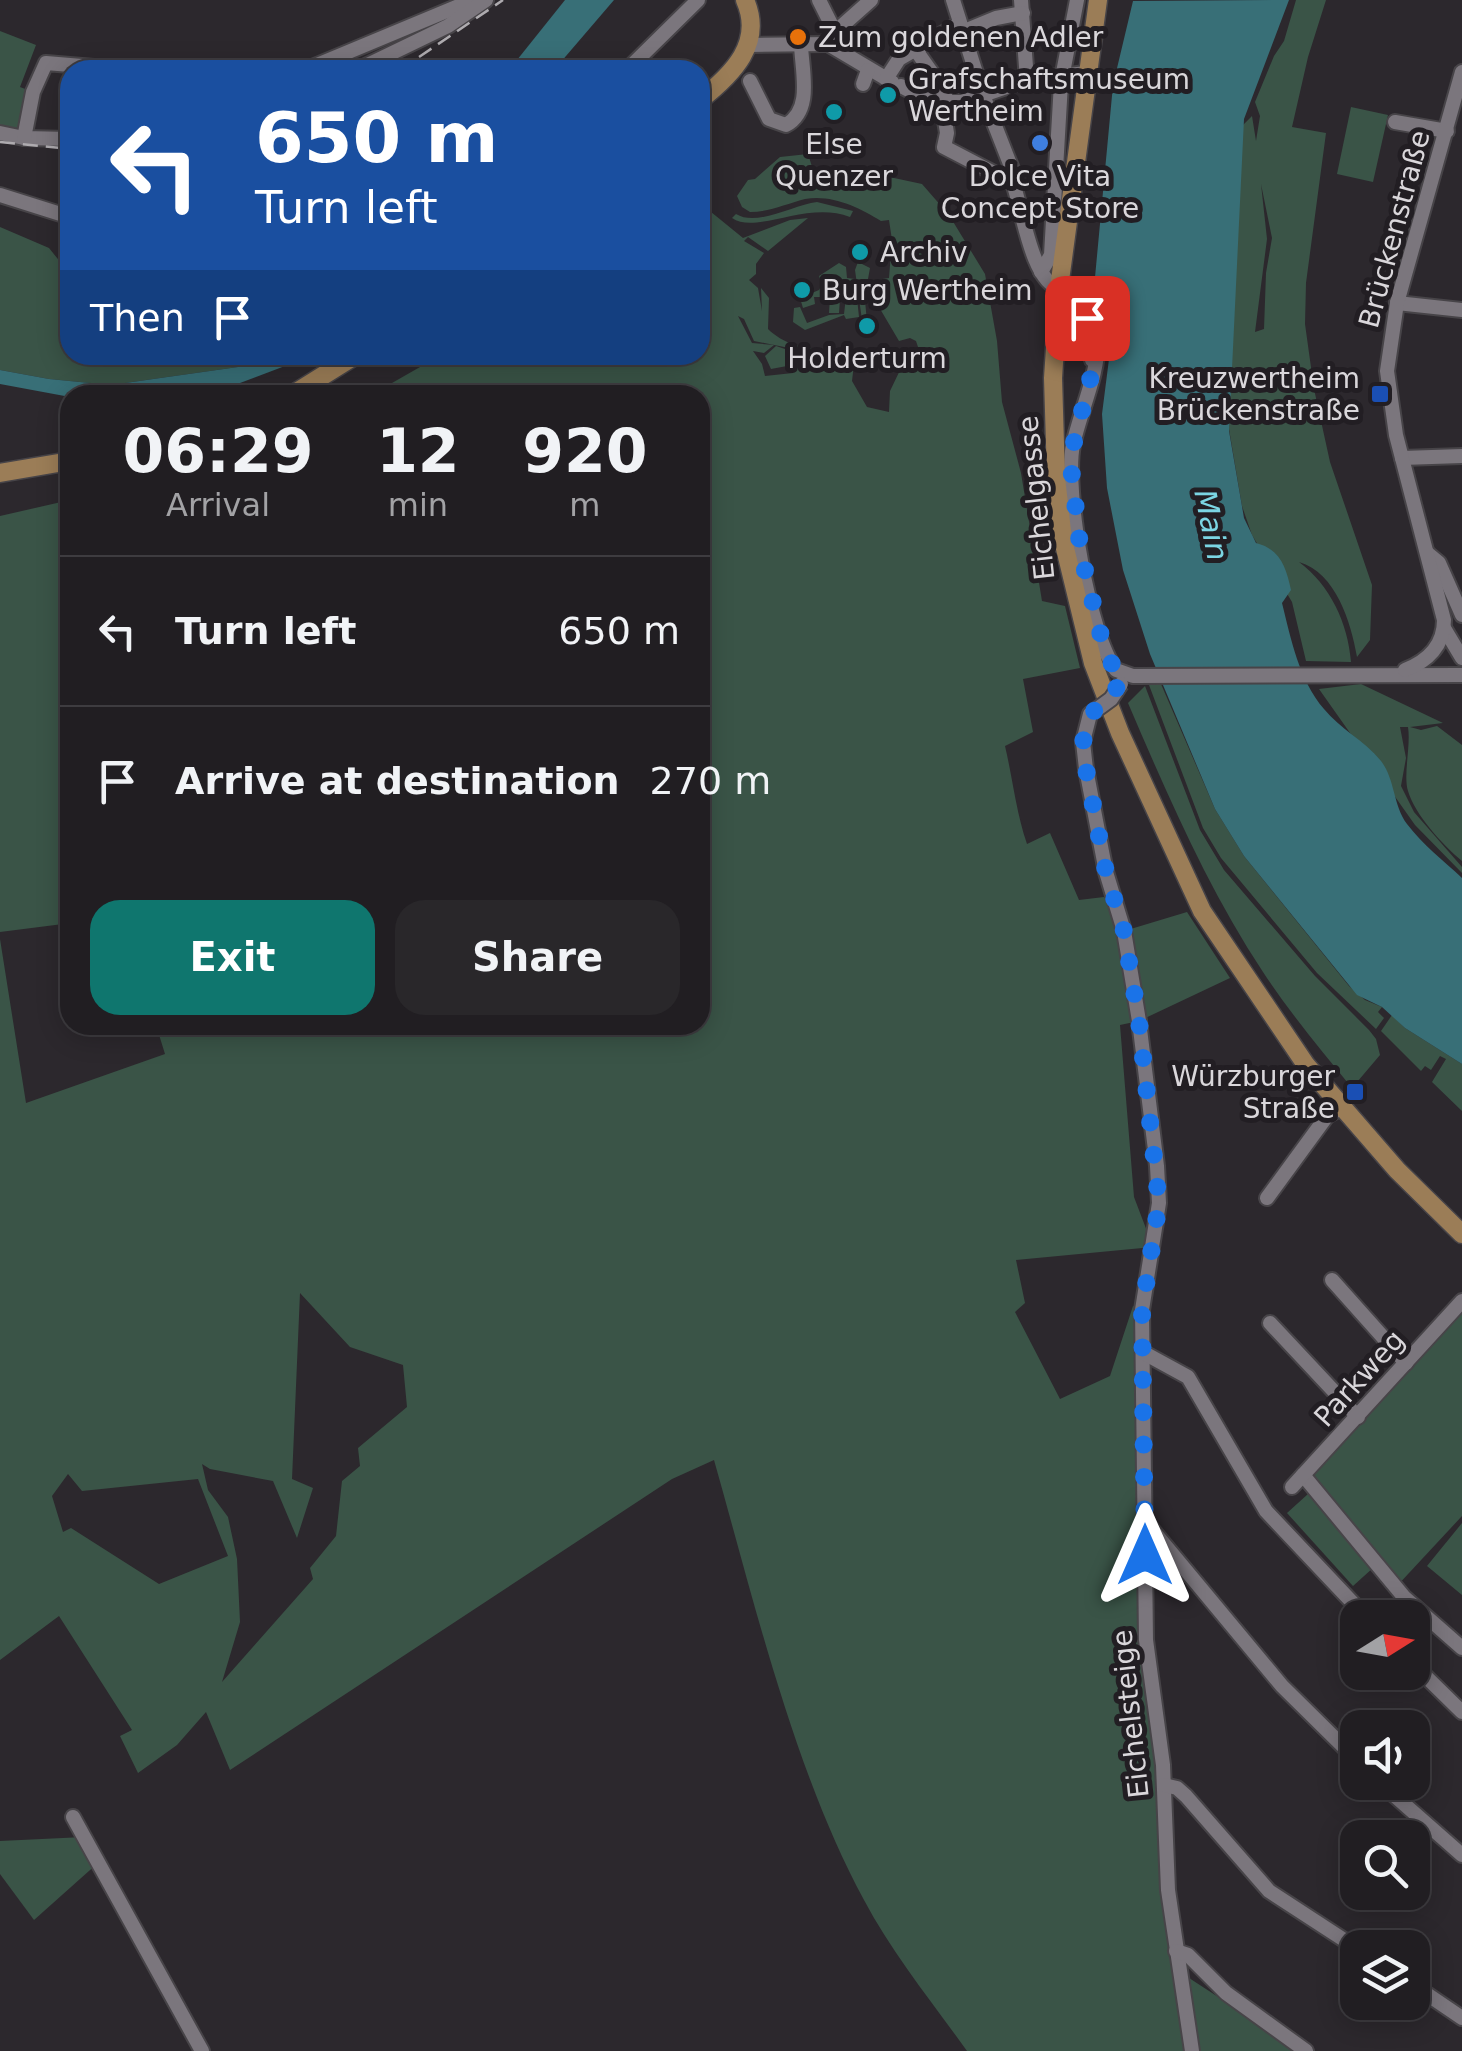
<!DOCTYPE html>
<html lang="en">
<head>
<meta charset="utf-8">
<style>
	:root { --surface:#211e22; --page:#29272a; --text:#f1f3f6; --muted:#a2a2a5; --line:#3e3c40; --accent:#0f766e }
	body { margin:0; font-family:"DejaVu Sans",sans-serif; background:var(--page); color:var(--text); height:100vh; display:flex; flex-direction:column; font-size:38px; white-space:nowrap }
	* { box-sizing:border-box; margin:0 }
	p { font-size:32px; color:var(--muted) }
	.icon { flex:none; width:55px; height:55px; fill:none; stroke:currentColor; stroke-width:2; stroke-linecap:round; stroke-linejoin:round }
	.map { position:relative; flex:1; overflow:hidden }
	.panel { position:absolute; left:60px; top:385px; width:650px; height:650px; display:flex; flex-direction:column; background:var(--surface); border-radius:30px; box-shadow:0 5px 25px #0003,0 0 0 2px var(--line) }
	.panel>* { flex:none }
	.hud { position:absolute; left:60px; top:60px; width:650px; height:305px; border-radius:30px; box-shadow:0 5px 25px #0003,0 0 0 2px var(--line); background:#1a4fa0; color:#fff; overflow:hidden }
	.needle { width:65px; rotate:79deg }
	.tools { position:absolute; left:1340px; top:1600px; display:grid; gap:20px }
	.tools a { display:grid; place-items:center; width:90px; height:90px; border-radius:20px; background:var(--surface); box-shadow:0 5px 25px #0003,0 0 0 2px var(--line); font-size:50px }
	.pin { position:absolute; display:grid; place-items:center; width:85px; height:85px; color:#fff; margin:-42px; border-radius:20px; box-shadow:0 5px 15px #0006 }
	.me { position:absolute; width:110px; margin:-55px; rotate:0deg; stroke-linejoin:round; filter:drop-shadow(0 0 8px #0008) }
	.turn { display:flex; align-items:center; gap:35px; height:210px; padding:0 30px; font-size:45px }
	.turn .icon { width:130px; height:130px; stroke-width:2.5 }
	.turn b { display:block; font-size:70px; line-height:85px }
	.then { display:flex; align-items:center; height:95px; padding:0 30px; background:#0003; gap:20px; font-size:38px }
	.eta { display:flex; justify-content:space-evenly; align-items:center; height:170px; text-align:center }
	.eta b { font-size:60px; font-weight:800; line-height:70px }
	.button { display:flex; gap:20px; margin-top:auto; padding:20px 30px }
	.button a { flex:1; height:115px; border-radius:30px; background:var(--accent); color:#fff; font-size:40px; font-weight:800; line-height:115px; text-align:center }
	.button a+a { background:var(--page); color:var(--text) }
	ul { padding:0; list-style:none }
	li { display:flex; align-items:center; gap:30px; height:150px; padding:0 30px; border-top:2px solid var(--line) }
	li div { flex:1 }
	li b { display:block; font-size:38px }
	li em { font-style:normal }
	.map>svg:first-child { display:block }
	.green { fill:#3a5447; fill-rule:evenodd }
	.water { fill:#386f77 }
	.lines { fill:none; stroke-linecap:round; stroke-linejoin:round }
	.minor-casing { stroke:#474448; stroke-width:18 }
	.major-casing { stroke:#474448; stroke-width:21 }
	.minor { stroke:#7b767d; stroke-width:14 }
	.major { stroke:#9b7d57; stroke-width:18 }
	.rail { stroke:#aeabaf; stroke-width:2.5; stroke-dasharray:15 8; stroke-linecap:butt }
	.minor-bridge-casing { stroke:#474448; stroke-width:18; stroke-linecap:butt }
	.minor-bridge { stroke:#7b767d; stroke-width:14 }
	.route { stroke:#1a73e8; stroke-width:18; stroke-dasharray:0 32.4 }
	.food-dot { fill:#e8710a; stroke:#221e23; stroke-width:4 }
	.culture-dot { fill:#0f9aa8; stroke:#221e23; stroke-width:4 }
	.shop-dot { fill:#3f7fe0; stroke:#221e23; stroke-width:4 }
	.transit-dot { fill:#1a4fb4; stroke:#221e23; stroke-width:4 }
	.labels { text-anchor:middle; stroke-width:10; stroke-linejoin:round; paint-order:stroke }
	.poi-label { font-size:28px; fill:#dad7db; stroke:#221e23; text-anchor:start }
	.street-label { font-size:28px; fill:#dad7db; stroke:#221e23 }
	.water-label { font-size:30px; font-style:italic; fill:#7bd5e3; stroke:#221e23 }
</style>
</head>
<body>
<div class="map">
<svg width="1462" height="2051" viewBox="0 0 1462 2051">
	<rect width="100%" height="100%" fill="#2c282d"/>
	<!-- green -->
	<g class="green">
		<path d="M1296,0H1326L1308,57L1292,127L1326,133L1306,283L1305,324L1314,389L1330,462L1372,585L1370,640L1357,657C1351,622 1336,573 1299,562C1330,585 1348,623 1351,662L1306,661L1292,602L1252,535L1242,506L1229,429L1238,130L1252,116L1256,141L1260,116L1255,102L1274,56L1284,41ZM1261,184L1272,238L1266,273L1264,329L1255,332L1267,239Z"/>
		<polygon points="0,31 36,45 20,87 33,92 24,138 0,133"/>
		<polygon points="1351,107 1388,115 1373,182 1337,174"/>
		<path d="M808,154L814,173L880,175L922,184L949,215L985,274L997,341L1002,402L1021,473L1042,601L1065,606L1080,668L1023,679L1033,732L1005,746C1013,780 1016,812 1027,844L1050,833L1079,900L1104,897L1120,913L1124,931L1187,912L1230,978L1139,1021L1120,1025L1134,1197L1153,1247L1016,1260L1025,1303L1015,1312L1060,1399L1110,1376L1133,1306L1142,1310L1144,1588L1171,1862L1186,1976L1301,2051H967C932,2002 892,1953 864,1900C794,1771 754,1601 714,1460L672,1479L230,1770L206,1712L177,1745L138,1773L120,1736L132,1730L59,1616L0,1660V939L26,1103L165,1054L156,1025H700V395H371L441,355H700V203L743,238L790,220L808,218L768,251L748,237L744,241L764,253L756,264V274L749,280L758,288L762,311L761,288L769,298L768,329C787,348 819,352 844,348L854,364L852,381L867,407L889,412L890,391L903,364L913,362L920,353L916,341L910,338L899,341L876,302V280L889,278L892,240L889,220L881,221C859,207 831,194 805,199C786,204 769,212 750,212L742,207L737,196L748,180L755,179L780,157ZM738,316L744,319L754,341L799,350L791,367L793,373L765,376L762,364L753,351L764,353L774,345L752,343ZM300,1293L350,1347L403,1365L407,1407L358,1448L360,1466L342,1481L336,1536L310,1568L313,1579L222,1682L240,1622L237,1559L228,1517L208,1490L202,1464L210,1469L273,1481L297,1538L313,1488L292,1479ZM68,1474L82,1491L198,1479L228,1556L159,1584L71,1528L63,1532L52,1496Z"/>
		<path d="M817,202L853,211L850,217C807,200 756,235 732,218L736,214C757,227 793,205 817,202Z"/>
		<polygon points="0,227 49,248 70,274 70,355 91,355 99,361 185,355 262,355 238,367 111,385 49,379 0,370"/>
		<polygon points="858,262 870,268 868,279 863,279 867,322 863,327 855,270"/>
		<polygon points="839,263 846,267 847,278 855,279 859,317 846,319 844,315 805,330 793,322 794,308 800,307 807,323 829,315 844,314 846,297 835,297 834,291 830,295 831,298 840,299 839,313 829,313 830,297 814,297 815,304 803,308 800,298 819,290 822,284 819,276"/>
		<polygon points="776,346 794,352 787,366 771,369 765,356"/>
		<polygon points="70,500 70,972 67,972 63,924 0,932 0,516"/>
		<polygon points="1161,684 1215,809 1244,856 1349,986 1365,1000 1382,1007 1378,1012 1384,1018 1376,1029 1317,973 1221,858 1203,828 1149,685"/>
		<path d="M1361,684L1443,723L1410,727L1421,730L1437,726L1462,745V861C1443,845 1415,815 1408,791C1403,775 1411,746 1408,727H1400L1406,758L1401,786L1414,812L1462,867V873L1415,825L1319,689Z"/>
		<path d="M1145,686L1200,830L1224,870L1315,976L1369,1030L1376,1039L1380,1055L1352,1088C1321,1050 1290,1013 1263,972C1208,889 1167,794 1128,703Z"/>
		<polygon points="1392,1015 1405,1028 1462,1064 1462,1111 1432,1082 1446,1059 1440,1056 1431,1070 1425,1066 1421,1071 1381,1031"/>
		<polygon points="1462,1301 1462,1516 1396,1587 1303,1475"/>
		<polygon points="1308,1494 1374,1567 1353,1586 1287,1513"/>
		<polygon points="1462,1523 1462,1595 1427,1566"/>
		<polygon points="84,1837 99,1862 34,1920 0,1874 0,1841"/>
	</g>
	<!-- water -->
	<g class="water">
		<polygon points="565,0 614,0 554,70 509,70"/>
		<path d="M1289,0L1244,119L1229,431L1244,518L1256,543C1280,549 1286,567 1291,590L1282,603C1291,639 1299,680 1324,709C1340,729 1364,740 1381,761C1395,779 1393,805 1407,824C1422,844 1444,861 1462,878V1064L1405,1028L1382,1007L1357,995L1244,856L1215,809L1150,654L1123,570L1107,488L1102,414L1109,359L1108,314L1094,288L1113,85L1133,1Z"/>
		<polygon points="262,355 314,355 216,392 194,386 139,395 70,397 0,384 0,370 49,379 111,385 238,367"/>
	</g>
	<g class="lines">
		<!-- minor casing -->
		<g class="minor-casing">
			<g id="minor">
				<polyline points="819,0 835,32"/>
				<path d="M953,0L983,95L1012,169L1013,183C1022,208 1032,282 1059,288"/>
				<polyline points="1021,0 1027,80"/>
				<polyline points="962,32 996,18 1023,13"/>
				<polyline points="828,44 892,82"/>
				<polyline points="828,44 835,32 871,0"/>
				<polyline points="749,45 828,44"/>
				<polyline points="915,49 937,80 948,102"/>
				<polyline points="305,70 473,0"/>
				<polyline points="357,70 448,26 486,0"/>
				<polyline points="635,70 631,66 698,0"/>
				<polyline points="886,79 899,59 959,24"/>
				<path d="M750,81L769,119L786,125C813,110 802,72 801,45"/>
				<polyline points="863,84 868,70"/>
				<polyline points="901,86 943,108 947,133 944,147 1013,183"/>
				<polyline points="943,108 948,102 962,102 1027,80 1086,73"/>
				<polyline points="1395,122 1447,131"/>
				<polyline points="0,133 24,138 70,139"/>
				<polyline points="24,138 33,92 46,63 130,70"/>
				<polyline points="0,195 70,217"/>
				<polyline points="1041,272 1051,255 1061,83 1077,0"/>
				<polyline points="1397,303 1462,310"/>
				<path d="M1057,308L1087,319L1098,341C1098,375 1080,412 1073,445C1064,488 1089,636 1116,670L1133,676L1462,675"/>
				<path d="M1055,326C1081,330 1087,334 1092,360"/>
				<polyline points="1402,458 1462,456"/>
				<polyline points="1427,553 1439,563 1462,615"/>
				<polyline points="1444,628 1462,658"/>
				<path d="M1405,670C1428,661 1444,645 1444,620L1396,435L1387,371L1397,303L1462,72"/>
				<polyline points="1096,710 1090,714 1083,742 1086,769 1106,872 1124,931 1139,1021 1157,1166 1159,1203 1142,1310 1146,1640 1163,1765 1168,1890 1192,2051"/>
				<polyline points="1267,1198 1327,1116 1342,1107"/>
				<polyline points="1332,1280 1406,1363"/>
				<polyline points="1270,1323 1358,1417"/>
				<polyline points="1144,1353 1188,1377 1266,1511 1367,1618"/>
				<polyline points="1303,1475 1404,1597 1462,1648"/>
				<polyline points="1292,1487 1462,1301"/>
				<polyline points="1145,1521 1282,1686 1358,1761"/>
				<polyline points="1412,1663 1462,1712"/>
				<polyline points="1379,1782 1462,1855"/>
				<polyline points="1164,1785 1177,1788 1186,1796 1269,1891 1358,1949"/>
				<polyline points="73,1817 202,2051"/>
				<polyline points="1176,1951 1188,1955 1226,1993 1306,2051"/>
				<polyline points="1412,1984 1462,2018"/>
			</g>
		</g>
		<!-- major casing -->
		<g class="major-casing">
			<g id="major">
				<polyline points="1098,0 1059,288 1053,378 1056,477 1063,540 1093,663 1120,733 1202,911 1306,1065 1397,1170 1462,1234"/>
				<path d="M700,100C733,74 764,43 745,0"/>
				<polyline points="292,395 356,355"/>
				<polyline points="0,473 70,461"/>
			</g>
		</g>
		<!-- minor -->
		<use href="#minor" class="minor"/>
		<!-- major -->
		<use href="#major" class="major"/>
		<!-- rail -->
		<g class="rail">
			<polyline points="400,70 503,0"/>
			<polyline points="0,142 70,149"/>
		</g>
		<!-- minor-bridge casing -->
		<g class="minor-bridge-casing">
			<polyline id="minor-bridge" points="1096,710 1111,699 1121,684"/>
		</g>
		<!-- minor-bridge -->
		<use href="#minor-bridge" class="minor-bridge"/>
	</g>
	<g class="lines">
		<!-- route -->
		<polyline class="route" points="1087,318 1096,333 1098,349 1072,450 1071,467 1081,554 1104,648 1112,664 1124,674 1111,698 1090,714 1083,742 1086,769 1106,872 1124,931 1139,1021 1159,1203 1142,1310 1145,1555"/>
	</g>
	<!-- markers -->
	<circle class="food-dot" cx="798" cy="37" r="10"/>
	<g class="culture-dot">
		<circle cx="888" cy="95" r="10"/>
		<circle cx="834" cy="112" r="10"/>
		<circle cx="860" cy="252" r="10"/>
		<circle cx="802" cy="290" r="10"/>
		<circle cx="867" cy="326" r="10"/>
	</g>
	<circle class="shop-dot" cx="1040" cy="143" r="10"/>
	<g class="transit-dot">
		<rect x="1370" y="384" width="20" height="20" rx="5"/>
		<rect x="1345" y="1082" width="20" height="20" rx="5"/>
	</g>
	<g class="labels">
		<!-- poi labels -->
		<g class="poi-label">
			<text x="818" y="47">Zum goldenen Adler</text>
			<text x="908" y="89">Grafschaftsmuseum<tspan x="908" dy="32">Wertheim</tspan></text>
			<text x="834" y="154" text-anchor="middle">Else<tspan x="834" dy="32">Quenzer</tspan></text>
			<text x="1040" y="186" text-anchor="middle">Dolce Vita<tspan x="1040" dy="32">Concept Store</tspan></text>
			<text x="880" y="262">Archiv</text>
			<text x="822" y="300">Burg Wertheim</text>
			<text x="867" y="368" text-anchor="middle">Holderturm</text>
			<text x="1360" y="388" text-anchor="end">Kreuzwertheim<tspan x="1360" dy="32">Brückenstraße</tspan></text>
			<text x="1335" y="1086" text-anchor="end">Würzburger<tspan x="1335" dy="32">Straße</tspan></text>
		</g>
		<!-- street labels -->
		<g class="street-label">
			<text transform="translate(1394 229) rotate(-75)" y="10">Brückenstraße</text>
			<text transform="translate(1036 498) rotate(-96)" y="10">Eichelgasse</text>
			<text transform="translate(1359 1378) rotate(-48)" y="10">Parkweg</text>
			<text transform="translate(1130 1714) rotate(-96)" y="10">Eichelsteige</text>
		</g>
		<!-- water labels -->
		<g class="water-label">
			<text transform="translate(1211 525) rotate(79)" y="10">Main</text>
		</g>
	</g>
</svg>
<div class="tools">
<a><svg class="needle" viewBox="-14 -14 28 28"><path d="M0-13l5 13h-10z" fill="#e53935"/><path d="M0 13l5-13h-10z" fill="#a2a2a5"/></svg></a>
<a><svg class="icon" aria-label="sound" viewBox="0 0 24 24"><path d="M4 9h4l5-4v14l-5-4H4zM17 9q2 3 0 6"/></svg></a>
<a><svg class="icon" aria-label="search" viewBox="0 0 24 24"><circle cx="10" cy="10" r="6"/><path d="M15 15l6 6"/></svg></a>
<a><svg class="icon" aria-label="layers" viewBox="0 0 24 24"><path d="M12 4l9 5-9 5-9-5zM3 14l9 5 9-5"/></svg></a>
</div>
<div class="pin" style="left:1087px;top:318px;background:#d93025"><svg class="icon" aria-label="arrive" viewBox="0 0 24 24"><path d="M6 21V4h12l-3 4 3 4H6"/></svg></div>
<svg class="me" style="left:1145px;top:1555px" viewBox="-20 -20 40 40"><path d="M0-17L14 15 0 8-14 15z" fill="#1a73e8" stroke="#fff" stroke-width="4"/></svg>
<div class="hud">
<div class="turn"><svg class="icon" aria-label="left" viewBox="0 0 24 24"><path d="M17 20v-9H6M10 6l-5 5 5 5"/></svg><div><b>650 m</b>Turn left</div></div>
<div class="then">Then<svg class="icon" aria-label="arrive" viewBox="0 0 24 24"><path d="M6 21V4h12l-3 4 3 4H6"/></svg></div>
</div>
<section class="panel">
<div class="eta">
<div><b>06:29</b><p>Arrival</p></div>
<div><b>12</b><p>min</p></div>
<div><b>920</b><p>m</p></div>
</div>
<ul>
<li><svg class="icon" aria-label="left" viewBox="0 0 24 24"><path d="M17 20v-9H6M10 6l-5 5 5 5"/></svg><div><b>Turn left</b></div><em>650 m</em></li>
<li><svg class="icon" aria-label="arrive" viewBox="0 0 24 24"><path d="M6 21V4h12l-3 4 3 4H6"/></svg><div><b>Arrive at destination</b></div><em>270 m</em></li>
</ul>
<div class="button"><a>Exit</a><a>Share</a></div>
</section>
</div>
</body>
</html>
